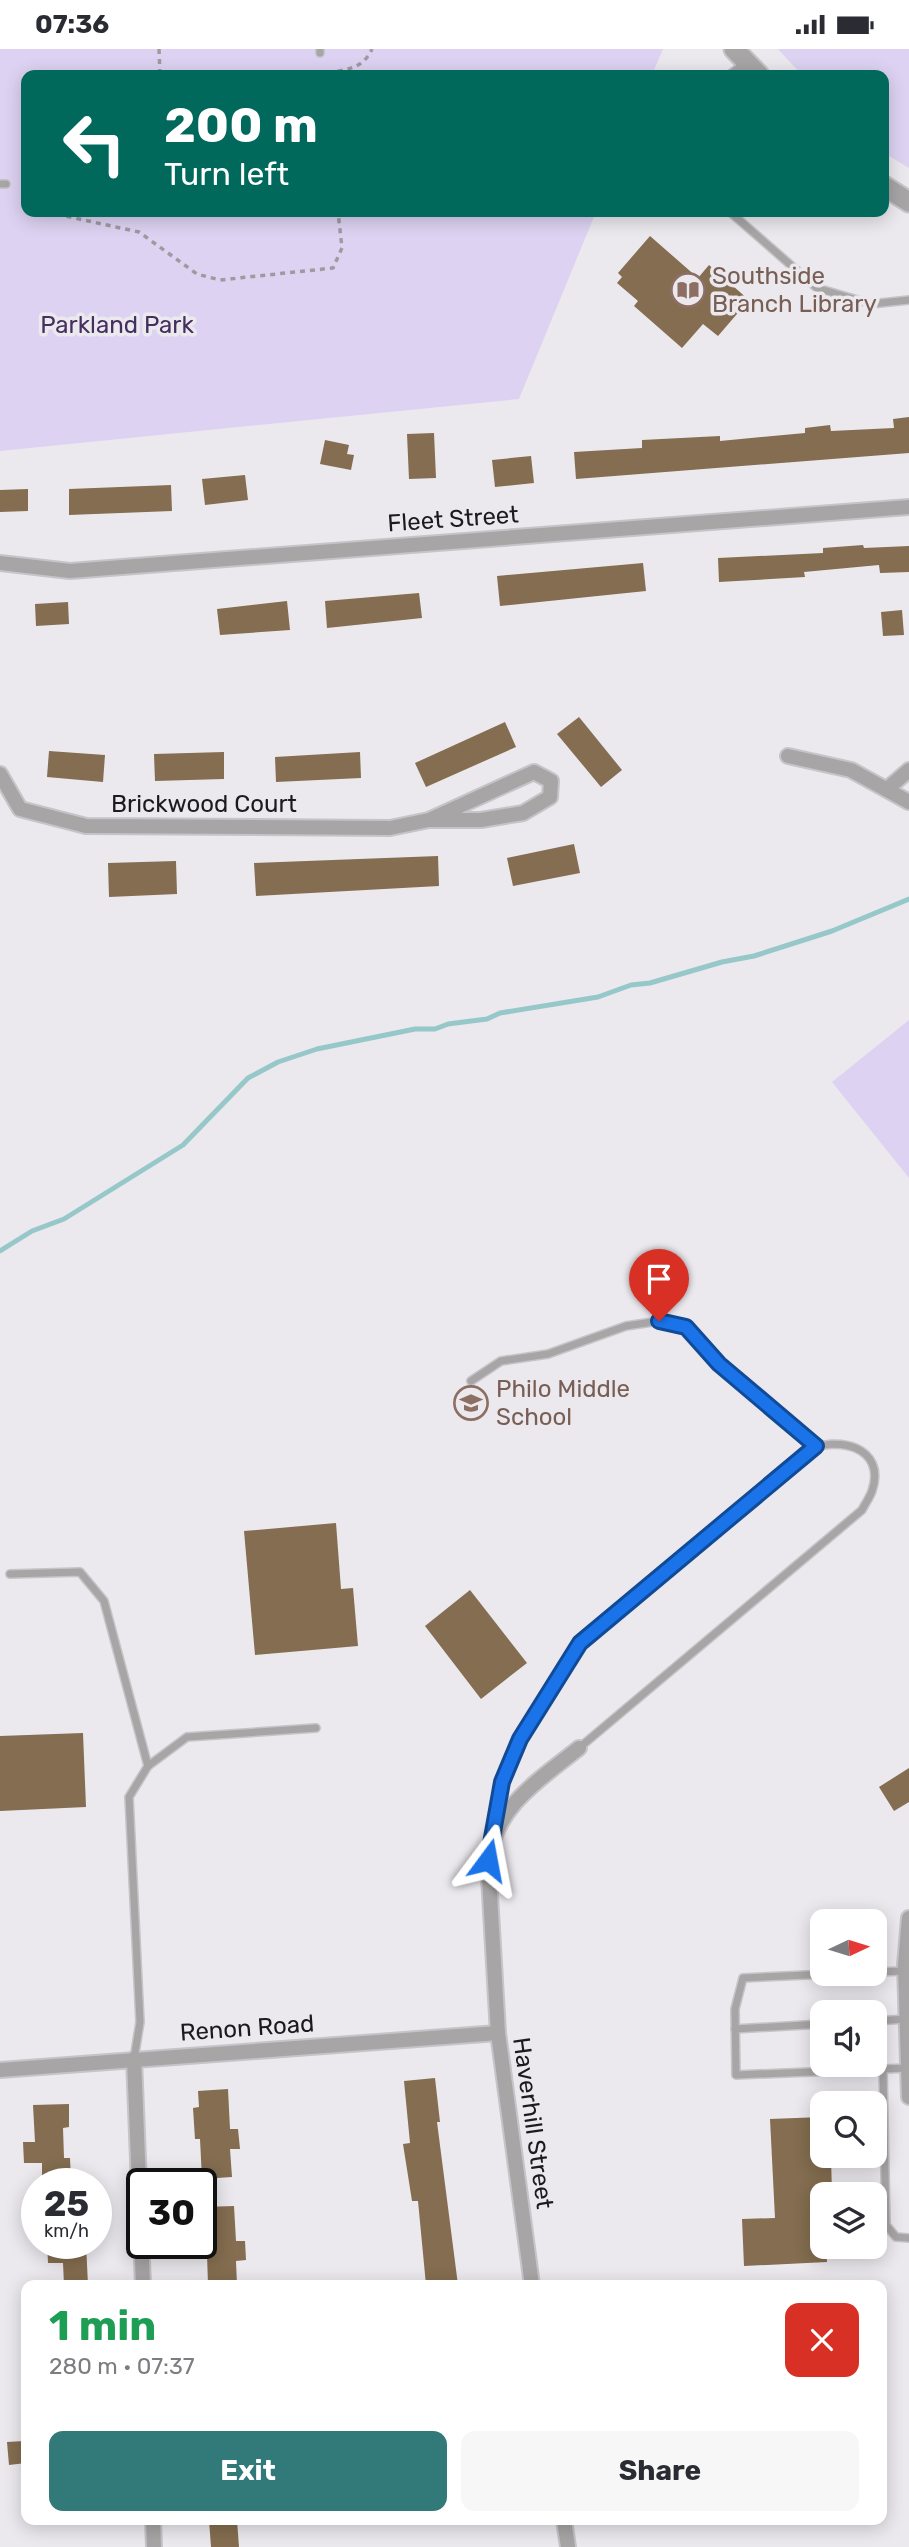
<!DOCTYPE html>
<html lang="en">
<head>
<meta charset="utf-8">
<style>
	:root { --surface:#fff; --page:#f7f7f7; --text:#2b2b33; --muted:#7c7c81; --accent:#317a79 }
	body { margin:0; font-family:Rubik,sans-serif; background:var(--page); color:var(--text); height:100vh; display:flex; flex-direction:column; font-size:26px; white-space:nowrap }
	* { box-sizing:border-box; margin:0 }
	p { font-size:23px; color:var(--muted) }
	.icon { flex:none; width:38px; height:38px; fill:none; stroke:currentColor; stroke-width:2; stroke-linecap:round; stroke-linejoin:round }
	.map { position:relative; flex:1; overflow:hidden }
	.drawer { position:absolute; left:21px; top:2231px; width:866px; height:245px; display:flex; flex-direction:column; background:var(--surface); border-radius:14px; box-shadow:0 4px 18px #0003 }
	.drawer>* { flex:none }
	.banner { position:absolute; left:21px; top:21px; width:868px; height:147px; border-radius:14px; box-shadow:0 4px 18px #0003; background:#00695c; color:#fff; overflow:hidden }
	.needle { width:46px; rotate:86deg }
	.tools { position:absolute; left:810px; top:1860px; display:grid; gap:14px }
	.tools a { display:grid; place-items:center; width:77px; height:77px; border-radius:14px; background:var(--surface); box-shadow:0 4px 18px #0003; font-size:35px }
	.speed { position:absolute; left:21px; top:2119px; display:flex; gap:14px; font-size:35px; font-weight:700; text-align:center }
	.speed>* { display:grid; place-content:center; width:91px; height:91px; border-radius:50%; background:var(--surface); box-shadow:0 4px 18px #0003; line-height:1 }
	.speed small { font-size:18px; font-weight:400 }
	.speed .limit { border:4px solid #111; border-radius:10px; background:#fff; color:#111 }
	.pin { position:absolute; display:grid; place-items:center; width:60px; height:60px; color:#fff; margin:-72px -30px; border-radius:50% 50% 50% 0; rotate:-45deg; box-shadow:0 0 7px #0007 }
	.pin .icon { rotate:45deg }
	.me { position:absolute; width:77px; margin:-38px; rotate:13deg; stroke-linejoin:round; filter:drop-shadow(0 0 5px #0008) }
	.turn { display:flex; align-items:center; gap:24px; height:147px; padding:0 28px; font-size:32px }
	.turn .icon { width:91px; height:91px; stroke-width:2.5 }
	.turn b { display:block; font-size:49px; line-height:60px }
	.round { display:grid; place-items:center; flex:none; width:74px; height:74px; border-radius:14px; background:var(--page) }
	.headline { display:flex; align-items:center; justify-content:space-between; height:119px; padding:0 28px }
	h1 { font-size:42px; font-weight:700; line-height:52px; color:#1e9e55 }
	.cta { display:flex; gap:14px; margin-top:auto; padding:14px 28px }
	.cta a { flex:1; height:80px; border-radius:14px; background:var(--accent); color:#fff; font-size:28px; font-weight:700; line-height:80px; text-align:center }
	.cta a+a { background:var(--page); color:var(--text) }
	.status { display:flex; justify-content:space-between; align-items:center; height:49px; padding:0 35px; background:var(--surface); direction:ltr }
	.status svg { height:19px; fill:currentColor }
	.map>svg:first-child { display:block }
	.green { fill:#ded2f2 }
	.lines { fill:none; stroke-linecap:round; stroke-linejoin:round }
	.stream { stroke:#96c8ca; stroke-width:5 }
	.building { fill:#846d50 }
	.service-casing { stroke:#c6c4c8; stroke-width:10 }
	.minor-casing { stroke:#c6c4c8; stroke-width:18 }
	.tertiary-casing { stroke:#c6c4c8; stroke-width:23 }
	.path { stroke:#9d9b9f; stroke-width:3.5; stroke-dasharray:5 5; stroke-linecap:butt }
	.service { stroke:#a7a5a5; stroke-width:7 }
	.minor { stroke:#a7a5a5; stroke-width:14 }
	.tertiary { stroke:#a7a5a5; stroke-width:19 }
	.route-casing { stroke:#114b97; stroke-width:18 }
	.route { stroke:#1a73e8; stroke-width:12 }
	.labels { text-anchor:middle; stroke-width:7; stroke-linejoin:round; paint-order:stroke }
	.education-label { font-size:24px; fill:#785e54; stroke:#ebe9ee; text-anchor:start }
	.park-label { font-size:24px; fill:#442f5e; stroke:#ebe9ee }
	.street-label { font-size:24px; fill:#1b1a1c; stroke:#ebe9ee }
</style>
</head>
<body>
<div class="status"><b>07:36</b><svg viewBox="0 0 49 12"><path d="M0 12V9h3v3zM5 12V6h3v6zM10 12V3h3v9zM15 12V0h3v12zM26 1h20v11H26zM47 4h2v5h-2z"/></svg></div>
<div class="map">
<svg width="909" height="2498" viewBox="0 0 909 2498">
	<rect width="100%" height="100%" fill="#ebe9ee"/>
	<!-- green -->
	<g class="green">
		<polygon points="0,0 663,0 652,26 26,26 26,163 596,163 519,350 0,402"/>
		<polygon points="778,0 909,0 909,119 884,104 884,26 802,26"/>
		<polygon points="909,971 909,1129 832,1033"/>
	</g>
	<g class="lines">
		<!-- stream -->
		<polyline class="stream" points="0,1202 32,1182 64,1170 183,1096 248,1029 278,1013 317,1000 415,980 435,980 448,975 487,970 500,964 598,948 631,936 650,934 722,913 754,907 832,882 909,850"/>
	</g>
	<!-- building -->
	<g class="building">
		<polygon points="650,187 698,229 709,216 749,251 718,287 703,275 682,299 634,257 638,252 617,234 622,228 618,224"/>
		<polygon points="909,368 909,404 576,430 574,403 642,399 642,391 720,387 720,392 805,384 805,379 830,376 831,382 894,379 893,370"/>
		<polygon points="434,384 436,429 409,430 407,385"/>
		<polygon points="325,391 349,396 347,405 354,406 351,421 320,415"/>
		<polygon points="531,407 534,434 495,438 492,411"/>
		<polygon points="245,426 248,451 205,456 202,430"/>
		<polygon points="171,436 172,462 69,466 69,440"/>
		<polygon points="28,440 28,462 0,463 0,441"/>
		<polygon points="863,496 864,499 909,497 909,523 880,524 879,516 804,523 805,528 719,533 718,509 823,504 823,499"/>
		<polygon points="643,514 646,542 500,557 497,527"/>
		<polygon points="419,544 422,569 327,579 325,552"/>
		<polygon points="287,552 290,581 220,586 217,560"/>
		<polygon points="68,553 69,575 36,577 35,555"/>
		<polygon points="902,561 904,586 883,587 881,563"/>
		<polygon points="579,668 622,721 601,738 557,685"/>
		<polygon points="505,673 516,698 426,738 415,714"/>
		<polygon points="49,702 105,706 103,733 47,728"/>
		<polygon points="224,703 224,730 155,732 154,705"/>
		<polygon points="360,703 361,729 276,733 275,708"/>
		<polygon points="574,795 580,824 513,837 507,809"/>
		<polygon points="438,807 439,837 256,847 254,814"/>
		<polygon points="176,812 177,845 109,848 108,814"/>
		<polygon points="336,1474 341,1540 353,1539 358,1597 255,1606 244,1482"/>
		<polygon points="470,1541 527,1614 481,1650 425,1577"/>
		<polygon points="83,1684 86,1758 0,1762 0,1687"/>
		<polygon points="909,1719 909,1753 894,1762 879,1738"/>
		<polygon points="435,2029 440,2073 437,2073 458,2236 426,2236 418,2152 412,2152 403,2095 410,2094 404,2032"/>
		<polygon points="228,2040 230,2080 238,2080 240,2100 230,2100 232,2128 202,2130 200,2090 195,2090 193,2059 199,2058 198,2042"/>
		<polygon points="69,2055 69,2078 63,2079 64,2109 70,2109 71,2131 42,2132 42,2114 24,2114 23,2093 35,2093 33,2056"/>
		<polygon points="822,2068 822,2107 831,2107 832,2146 822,2146 822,2198 826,2198 827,2213 744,2217 742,2170 775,2169 770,2070"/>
		<polygon points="234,2157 236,2192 245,2192 246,2211 236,2212 237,2236 208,2236 207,2205 201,2205 204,2158"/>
		<polygon points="47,2194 86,2194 88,2236 64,2236 63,2214 48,2214"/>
		<polygon points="24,2392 26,2414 9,2416 7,2393"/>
		<polygon points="209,2471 237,2471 239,2498 211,2498"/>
	</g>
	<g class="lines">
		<!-- service casing -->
		<g class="service-casing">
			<g id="service">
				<polyline points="320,0 320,4"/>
				<polyline points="729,26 745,14"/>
				<polyline points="0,135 6,135"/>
				<polyline points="730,163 817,239 871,255 909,251"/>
				<polyline points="471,1332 501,1312 548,1305 626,1277 659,1272 686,1278 720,1315 816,1397"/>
				<polyline points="10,1525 80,1523 104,1552 148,1717"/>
				<path d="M497,1775L502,1733L520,1690L580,1594L805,1403C837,1385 887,1398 872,1442C870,1448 865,1455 862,1461L579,1699"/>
				<polyline points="875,1923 905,1922"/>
				<polyline points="829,1925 743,1929 735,1960 736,2026 908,2019"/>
				<polyline points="875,1972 906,1970"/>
				<polyline points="735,1980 822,1975"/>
				<polyline points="134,2010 140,1973 129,1748 148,1717 187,1688 316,1679"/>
				<polyline points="883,2020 886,2176 896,2188 909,2189"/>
			</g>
		</g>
		<!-- minor casing -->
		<g class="minor-casing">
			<g id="minor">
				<polyline points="0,514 70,522 909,458"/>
				<polyline points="788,707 851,721 909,753"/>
				<polyline points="0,725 20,760 86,777 390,779 429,771 481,771 523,764 550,748 551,732 534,723 429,771"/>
				<polyline points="887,740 909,721"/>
				<polyline points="909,1869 905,1916 909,2048"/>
				<polyline points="134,2010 143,2236"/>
				<polyline points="0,2021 498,1984"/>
				<path d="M532,2236L498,1984L488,1811C496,1757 539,1731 579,1699"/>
				<polyline points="153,2471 154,2498"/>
				<polyline points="564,2471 568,2498"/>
			</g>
		</g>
		<!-- tertiary casing -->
		<g class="tertiary-casing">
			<g id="tertiary">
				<polyline points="734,0 759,26"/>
				<polyline points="884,137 909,153"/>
			</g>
		</g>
		<!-- path -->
		<g class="path">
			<polyline points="159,0 160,26"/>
			<path d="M318,26C340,20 361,24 372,0"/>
			<polyline points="47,163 139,183 197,225 220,231 333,219 342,199 338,163"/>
		</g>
		<!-- service -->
		<use href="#service" class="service"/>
		<!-- minor -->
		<use href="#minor" class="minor"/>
		<!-- tertiary -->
		<use href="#tertiary" class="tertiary"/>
	</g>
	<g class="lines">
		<!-- route casing -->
		<g class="route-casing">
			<polyline id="route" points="488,1811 502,1733 520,1690 580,1594 816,1397 719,1315 686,1278 659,1272"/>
		</g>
		<!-- route -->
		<use href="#route" class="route"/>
	</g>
	<!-- icons -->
	<defs>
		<g id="library-ring" transform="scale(1.75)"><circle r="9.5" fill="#ebe9ee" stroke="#8d6e63" stroke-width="1.5"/><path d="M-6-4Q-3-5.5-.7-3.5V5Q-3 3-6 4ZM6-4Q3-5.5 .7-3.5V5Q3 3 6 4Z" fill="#8d6e63"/></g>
		<g id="school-ring" transform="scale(1.75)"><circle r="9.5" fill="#ebe9ee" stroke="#8d6e63" stroke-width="1.5"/><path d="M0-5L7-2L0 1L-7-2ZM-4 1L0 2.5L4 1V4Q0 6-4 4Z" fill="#8d6e63"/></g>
	</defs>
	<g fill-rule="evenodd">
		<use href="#library-ring" x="688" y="241"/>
		<use href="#school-ring" x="471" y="1354"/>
	</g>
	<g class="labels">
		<!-- education labels -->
		<g class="education-label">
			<text x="712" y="235">Southside<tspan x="712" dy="28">Branch Library</tspan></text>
			<text x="496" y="1348">Philo Middle<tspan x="496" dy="28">School</tspan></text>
		</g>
		<!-- park labels -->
		<g class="park-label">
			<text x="117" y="284">Parkland Park</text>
		</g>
		<!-- street labels -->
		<g class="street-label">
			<text transform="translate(453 470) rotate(-4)" y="8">Fleet Street</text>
			<text x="204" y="763">Brickwood Court</text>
			<text transform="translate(247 1979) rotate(-4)" y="8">Renon Road</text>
			<text transform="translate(533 2074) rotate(82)" y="8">Haverhill Street</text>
		</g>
	</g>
</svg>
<div class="tools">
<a><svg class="needle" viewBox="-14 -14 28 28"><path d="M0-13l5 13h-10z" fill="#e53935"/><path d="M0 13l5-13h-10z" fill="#7c7c81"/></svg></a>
<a><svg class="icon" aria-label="sound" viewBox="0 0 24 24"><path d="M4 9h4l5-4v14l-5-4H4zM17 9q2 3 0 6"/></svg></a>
<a><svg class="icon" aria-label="search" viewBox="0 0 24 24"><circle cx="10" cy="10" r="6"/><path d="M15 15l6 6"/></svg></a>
<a><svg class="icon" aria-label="layers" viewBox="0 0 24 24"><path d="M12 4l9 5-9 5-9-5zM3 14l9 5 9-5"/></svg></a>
</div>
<div class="speed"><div>25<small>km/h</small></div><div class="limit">30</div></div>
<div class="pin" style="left:659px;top:1272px;background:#d93025"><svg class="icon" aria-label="arrive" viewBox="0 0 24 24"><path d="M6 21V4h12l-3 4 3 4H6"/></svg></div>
<svg class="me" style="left:488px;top:1811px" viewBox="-20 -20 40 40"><path d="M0-17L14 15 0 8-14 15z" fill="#1a73e8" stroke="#fff" stroke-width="4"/></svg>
<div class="banner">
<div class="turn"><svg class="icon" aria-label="left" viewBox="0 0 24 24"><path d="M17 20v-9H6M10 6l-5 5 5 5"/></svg><div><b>200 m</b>Turn left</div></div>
</div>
<section class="drawer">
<div class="headline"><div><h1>1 min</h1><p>280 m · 07:37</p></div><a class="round" style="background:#d93025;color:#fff"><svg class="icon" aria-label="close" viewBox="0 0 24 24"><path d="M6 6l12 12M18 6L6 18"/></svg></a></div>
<div class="cta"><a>Exit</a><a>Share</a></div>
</section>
</div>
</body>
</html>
